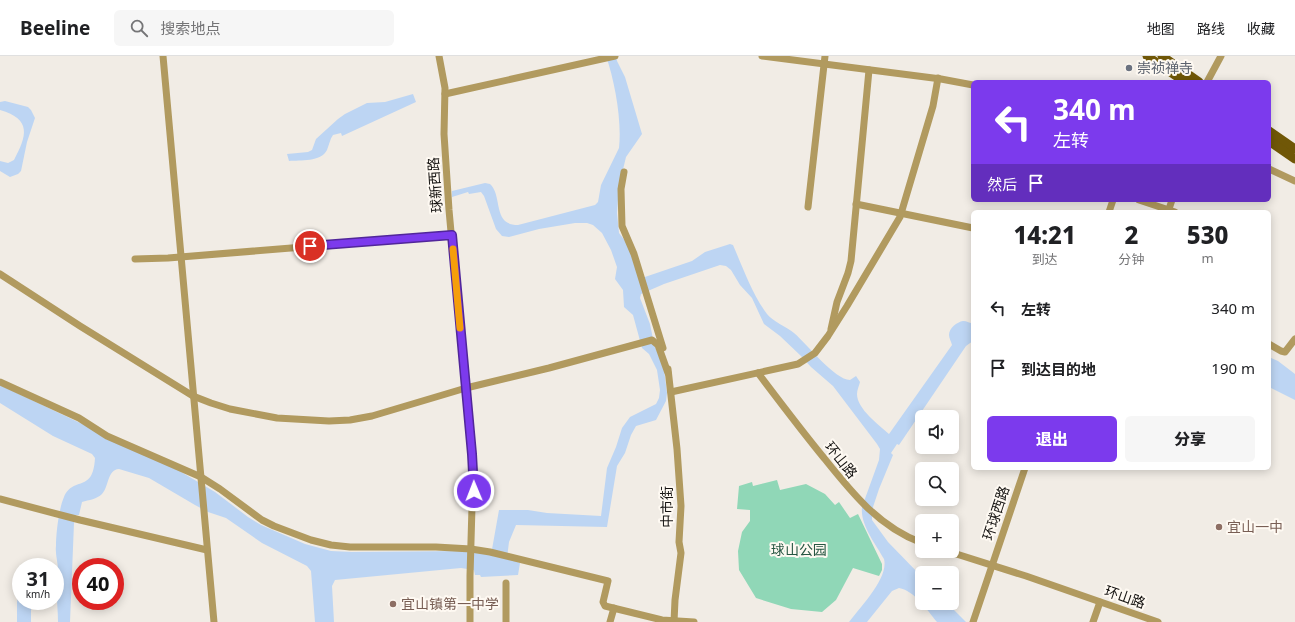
<!DOCTYPE html>
<html lang="zh">
<head>
<meta charset="utf-8">
<style>
	:root { --surface:#fff; --page:#f6f6f6; --text:#202124; --muted:#757577; --line:#e0e0e0; --accent:#7c3aed }
	body { margin:0; font-family:"Noto Sans","Noto Sans SC",sans-serif; background:var(--page); color:var(--text); height:100vh; display:flex; flex-direction:column; font-size:15px; white-space:nowrap }
	* { box-sizing:border-box; margin:0 }
	p { font-size:13px; color:var(--muted) }
	.icon { flex:none; width:22px; height:22px; fill:none; stroke:currentColor; stroke-width:2; stroke-linecap:round; stroke-linejoin:round }
	.map { position:relative; flex:1; overflow:hidden }
	.drawer { position:absolute; left:971px; top:154px; width:300px; height:260px; display:flex; flex-direction:column; background:var(--surface); border-radius:6px; box-shadow:0 2px 10px #0003 }
	.drawer>* { flex:none }
	.hud { position:absolute; left:971px; top:24px; width:300px; height:122px; border-radius:6px; box-shadow:0 2px 10px #0003; background:#7c3aed; color:#fff; overflow:hidden }
	.controls { position:absolute; left:915px; top:354px; display:grid; gap:8px }
	.controls a { display:grid; place-items:center; width:44px; height:44px; border-radius:6px; background:var(--surface); box-shadow:0 2px 10px #0003; font-size:20px }
	.speed { position:absolute; left:12px; top:502px; display:flex; gap:8px; font-size:20px; font-weight:700; text-align:center }
	.speed>* { display:grid; place-content:center; width:52px; height:52px; border-radius:50%; background:var(--surface); box-shadow:0 2px 10px #0003; line-height:1 }
	.speed small { font-size:10px; font-weight:400 }
	.speed .limit { border:6px solid #d22; background:#fff; color:#111 }
	.pin { position:absolute; display:grid; place-items:center; width:34px; height:34px; color:#fff; margin:-17px; border:2px solid #fff; border-radius:50%; box-shadow:0 1px 4px #0007 }
	.me { position:absolute; width:44px; margin:-22px; rotate:359deg; stroke-linejoin:round; filter:drop-shadow(0 0 3px #0008) }
	.turn { display:flex; align-items:center; gap:14px; height:84px; padding:0 16px; font-size:18px }
	.turn .icon { width:52px; height:52px; stroke-width:2.5 }
	.turn b { display:block; font-size:28px; line-height:34px }
	.then { display:flex; align-items:center; height:38px; padding:0 16px; background:#0003; gap:8px; font-size:15px }
	.eta { display:flex; justify-content:space-evenly; align-items:center; height:68px; text-align:center }
	.eta b { font-size:24px; font-weight:800; line-height:28px }
	.action { display:flex; gap:8px; margin-top:auto; padding:8px 16px }
	.action a { flex:1; height:46px; border-radius:6px; background:var(--accent); color:#fff; font-size:16px; font-weight:800; line-height:46px; text-align:center }
	.action a+a { background:var(--page); color:var(--text) }
	ul { padding:0; list-style:none }
	li { display:flex; align-items:center; gap:12px; height:60px; padding:0 16px }
	li div { flex:1 }
	li b { display:block; font-size:15px }
	li em { font-style:normal }
	header { display:flex; align-items:center; gap:24px; box-sizing:border-box; height:56px; padding:0 20px; background:var(--surface); border-bottom:1px solid var(--line) }
	header strong { font-size:19px }
	nav { display:flex; gap:22px; margin-inline-start:auto; font-size:14px }
	.search { width:280px; height:36px; background:var(--page); display:flex; align-items:center; gap:10px; box-sizing:border-box; padding:0 14px; border-radius:6px; color:var(--muted); font-size:15px }
	.map>svg:first-child { display:block }
	.green { fill:#90d7b7 }
	.water { fill:#bdd5f3 }
	.lines { fill:none; stroke-linecap:round; stroke-linejoin:round }
	.minor { stroke:#b19a5f; stroke-width:7 }
	.major { stroke:#705707; stroke-width:9 }
	.route-casing { stroke:#51269a; stroke-width:10 }
	.route { stroke:#7c3aed; stroke-width:7 }
	.slow { stroke:#f59e0b; stroke-width:7 }
	.worship-dot { fill:#6b7280; stroke:#fef9f2; stroke-width:1.5 }
	.education-dot { fill:#8d6e63; stroke:#fef9f2; stroke-width:1.5 }
	.labels { text-anchor:middle; stroke-width:4; stroke-linejoin:round; paint-order:stroke }
	.worship-label { font-size:14px; fill:#5b616d; stroke:#fef9f2; text-anchor:start }
	.street-label { font-size:14px; fill:#161412; stroke:#fef9f2 }
	.education-label { font-size:14px; fill:#785e54; stroke:#fef9f2; text-anchor:start }
	.park-label { font-size:14px; fill:#275642; stroke:#fef9f2 }
</style>
</head>
<body>
<header>
<strong>Beeline</strong>
<div class="search"><svg class="icon" aria-label="search" viewBox="0 0 24 24"><circle cx="10" cy="10" r="6"/><path d="M15 15l6 6"/></svg>搜索地点</div>
<nav><a>地图</a><a>路线</a><a>收藏</a></nav>
</header>
<div class="map">
<svg width="1295" height="566" viewBox="0 0 1295 566">
	<rect width="100%" height="100%" fill="#f1ece5"/>
	<!-- green -->
	<polygon class="green" points="777,424 780,434 806,428 825,438 835,449 839,446 850,462 858,458 882,508 882,514 879,520 853,512 836,544 822,556 791,553 756,542 739,514 738,495 742,476 750,465 750,454 737,453 739,430 752,426 753,430"/>
	<!-- water -->
	<g class="water">
		<path d="M606,0H616L617,5L625,21L642,78L626,101L619,130L617,157L619,177L626,186L635,205L639,223L692,205L705,196L730,188L733,189C743,212 752,238 767,258C772,265 787,271 794,277C807,288 835,324 850,324L856,320L860,326C859,330 857,334 857,338C857,353 879,369 889,378L952,289C951,285 949,282 949,279C949,272 957,266 963,265C967,265 970,267 973,268V285L966,290L899,389L897,388L891,397L893,399L879,433L873,451L874,455L872,461V464L888,486L922,521V547H947L966,566H937C927,554 915,535 899,532L892,535L867,566H849C860,551 889,522 884,503C876,488 860,469 862,451L879,404L880,393L877,388L833,330L811,311L801,300L780,280L764,268L752,242L740,229L731,214L726,210L720,209L664,228L641,238L640,242L650,268L654,288L664,313L667,337L666,345L656,364L636,370L631,379L625,397L617,410L607,471L516,469L509,486L507,502L520,507L518,519L481,521L480,519H475L474,514L461,512L335,524L332,530L334,566H315L311,515L307,510L262,487L226,462L208,456L195,449L149,422L119,413C107,414 109,431 102,438C97,443 89,444 82,446L79,459H76L74,467L70,566H58C58,553 56,539 57,526C57,522 58,518 58,514C58,506 55,498 56,490C56,477 59,452 64,441C74,419 93,438 95,402L92,398L53,380L0,347V329L171,410L215,436L248,461L261,469L305,488L331,495L352,496L463,495L491,499L499,454H528L547,457L601,460L607,412L616,391L622,372L630,361L656,348L659,342L660,334L657,314L649,298L642,292L633,259L624,251L623,234L615,223L617,211L611,194L602,177L593,169L587,167H575L539,173L509,181L502,180L496,173L484,140L481,136L469,138L468,136L452,141V135L485,127L490,128C503,140 492,169 518,169L595,149L598,146L601,129L619,92C622,65 615,26 606,0Z"/>
		<path d="M413,38L416,46L342,80L341,77L333,79C330,83 329,89 327,94C321,106 300,104 289,105L287,98L308,96L312,94L316,83L338,63L345,58L367,47L385,46Z"/>
		<path d="M5,45L28,51L31,54L35,62L27,86L21,115L18,118L10,121L0,115V105L8,107L14,104C27,80 32,63 0,54V46Z"/>
		<polygon points="1269,301 1278,305 1295,318 1295,344 1271,332 1269,334"/>
		<polygon points="19,536 21,536 21,545 31,545 31,566 17,566 17,546"/>
	</g>
	<g class="lines">
		<!-- minor -->
		<g class="minor">
			<polyline points="163,0 214,566"/>
			<polyline points="439,0 445,32 444,78 449,154 473,416 470,520 470,566"/>
			<polyline points="762,0 941,23 973,29"/>
			<polyline points="1207,26 1221,0"/>
			<polyline points="445,38 615,0"/>
			<polyline points="1269,113 1295,125"/>
			<polyline points="624,116 621,133 622,170 634,198 663,292"/>
			<polyline points="1139,144 1175,156"/>
			<polyline points="856,148 973,172"/>
			<polyline points="808,151 825,0"/>
			<polyline points="1109,156 1113,144"/>
			<polyline points="1168,156 1172,144"/>
			<polyline points="135,203 168,202 452,179"/>
			<polyline points="0,218 80,270 193,340 211,347 230,353 277,362 329,365 350,364 372,360 466,332 549,312 652,284 658,289 668,317"/>
			<polyline points="831,273 837,246 848,217 851,205 869,14"/>
			<polyline points="1269,288 1281,295 1285,296 1295,283"/>
			<polyline points="668,313 677,393 681,450 679,486 681,497 675,544 674,566"/>
			<path d="M758,317C780,346 801,374 824,402C852,437 879,471 922,487"/>
			<polyline points="0,326 79,362 107,380 201,421 220,433 262,464 274,470 311,484 331,489 350,491 436,491 471,493 490,496 608,525 603,546 605,550 662,564 694,566"/>
			<polyline points="671,336 798,308 815,297 828,280 847,250 900,161 933,50 938,22"/>
			<polyline points="0,443 80,464 207,494"/>
			<polyline points="947,495 1026,520 1158,566"/>
			<polyline points="506,527 506,566"/>
			<polyline points="610,566 614,552"/>
			<polyline points="973,566 1025,412"/>
			<polyline points="1093,566 1100,546"/>
		</g>
		<!-- major -->
		<g class="major">
			<polyline points="1147,0 1185,26"/>
			<polyline points="1162,0 1199,26"/>
			<polyline points="1269,75 1295,93"/>
			<polyline points="1269,85 1295,103"/>
		</g>
	</g>
	<g class="lines">
		<!-- route casing -->
		<g class="route-casing">
			<polyline id="route" points="310,190 452,179 472,398 474,435"/>
		</g>
		<!-- route -->
		<use href="#route" class="route"/>
		<!-- slow -->
		<polyline class="slow" points="453,193 460,272"/>
	</g>
	<!-- markers -->
	<circle class="worship-dot" cx="1129" cy="12" r="4"/>
	<g class="education-dot">
		<circle cx="1219" cy="471" r="4"/>
		<circle cx="393" cy="548" r="4"/>
	</g>
	<g class="labels">
		<!-- worship labels -->
		<g class="worship-label">
			<text x="1137" y="17">崇祯禅寺</text>
		</g>
		<!-- street labels -->
		<g class="street-label">
			<text transform="translate(435 129) rotate(-94)" y="5">球新西路</text>
			<text transform="translate(841 404) rotate(51)" y="5">环山路</text>
			<text transform="translate(667 451) rotate(-90)" y="5">中市街</text>
			<text transform="translate(996 457) rotate(-72)" y="5">环球西路</text>
			<text transform="translate(1125 541) rotate(19)" y="5">环山路</text>
		</g>
		<!-- education labels -->
		<g class="education-label">
			<text x="1227" y="476">宜山一中</text>
			<text x="401" y="553">宜山镇第一中学</text>
		</g>
		<!-- park labels -->
		<g class="park-label">
			<text x="799" y="499">球山公园</text>
		</g>
	</g>
</svg>
<div class="controls">
<a><svg class="icon" aria-label="sound" viewBox="0 0 24 24"><path d="M4 9h4l5-4v14l-5-4H4zM17 9q2 3 0 6"/></svg></a>
<a><svg class="icon" aria-label="search" viewBox="0 0 24 24"><circle cx="10" cy="10" r="6"/><path d="M15 15l6 6"/></svg></a>
<a>+</a>
<a>−</a>
</div>
<div class="speed"><div>31<small>km/h</small></div><div class="limit">40</div></div>
<div class="pin" style="left:310px;top:190px;background:#d93025"><svg class="icon" aria-label="arrive" viewBox="0 0 24 24"><path d="M6 21V4h12l-3 4 3 4H6"/></svg></div>
<svg class="me" style="left:474px;top:435px" viewBox="-20 -20 40 40"><circle r="17" fill="#7c3aed" stroke="#fff" stroke-width="3"/><path d="M0-11L8 9 0 5-8 9z" fill="#fff"/></svg>
<div class="hud">
<div class="turn"><svg class="icon" aria-label="left" viewBox="0 0 24 24"><path d="M17 20v-9H6M10 6l-5 5 5 5"/></svg><div><b>340 m</b>左转</div></div>
<div class="then">然后<svg class="icon" aria-label="arrive" viewBox="0 0 24 24"><path d="M6 21V4h12l-3 4 3 4H6"/></svg></div>
</div>
<section class="drawer">
<div class="eta">
<div><b>14:21</b><p>到达</p></div>
<div><b>2</b><p>分钟</p></div>
<div><b>530</b><p>m</p></div>
</div>
<ul>
<li><svg class="icon" aria-label="left" viewBox="0 0 24 24"><path d="M17 20v-9H6M10 6l-5 5 5 5"/></svg><div><b>左转</b></div><em>340 m</em></li>
<li><svg class="icon" aria-label="arrive" viewBox="0 0 24 24"><path d="M6 21V4h12l-3 4 3 4H6"/></svg><div><b>到达目的地</b></div><em>190 m</em></li>
</ul>
<div class="action"><a>退出</a><a>分享</a></div>
</section>
</div>
</body>
</html>
